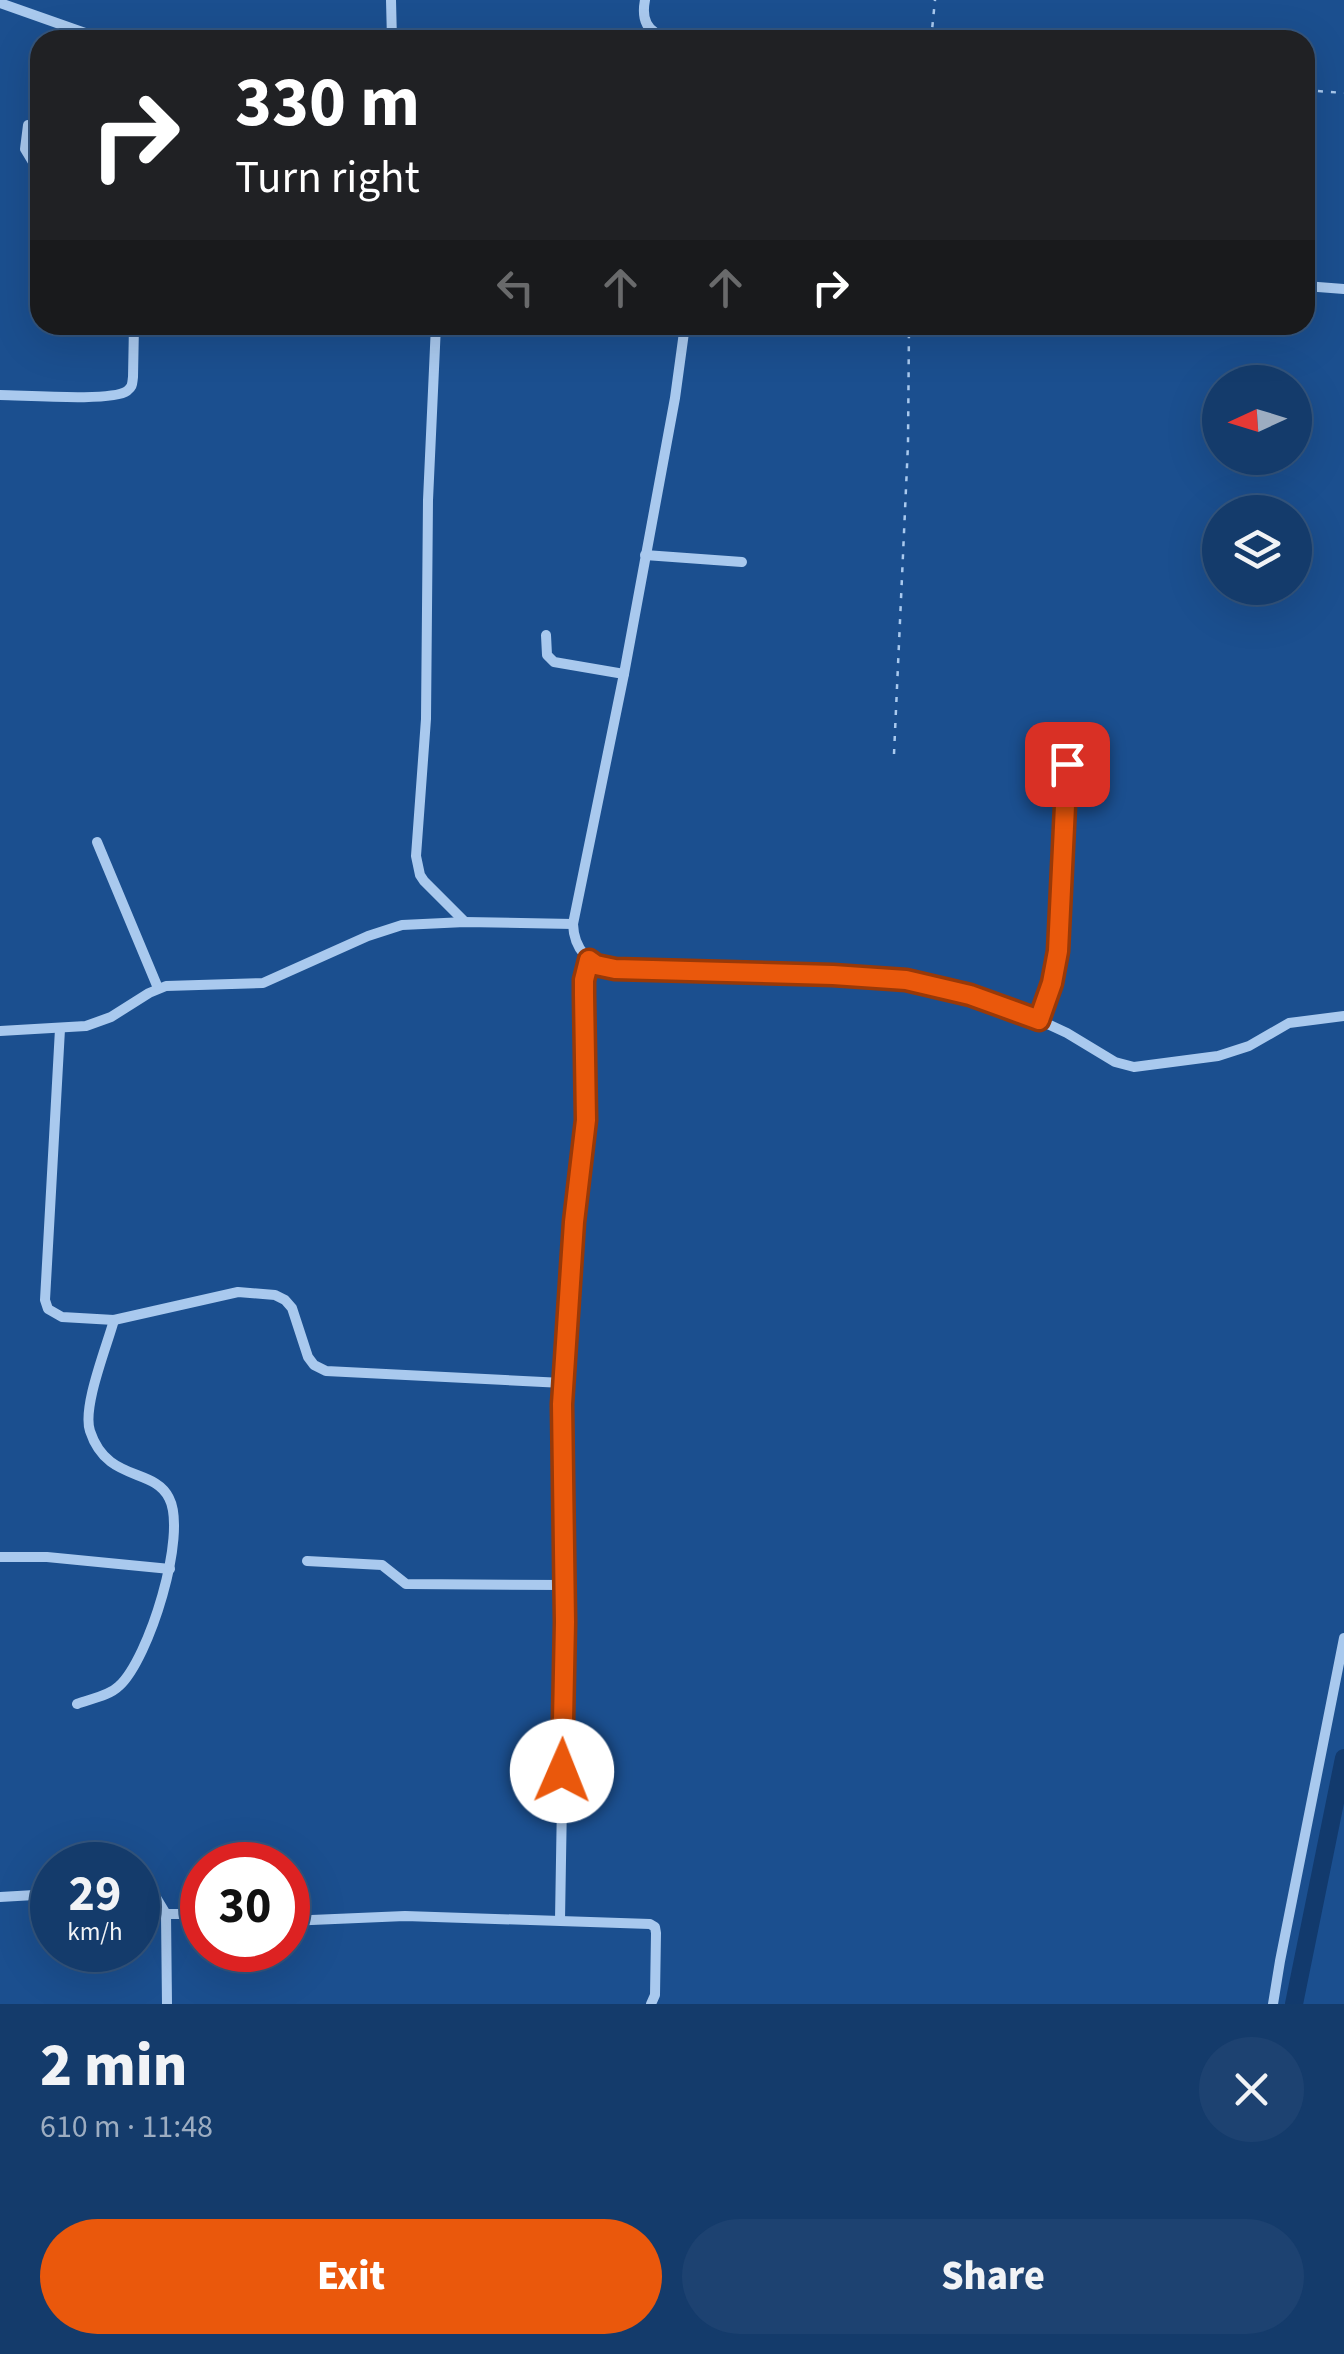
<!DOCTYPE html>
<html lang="en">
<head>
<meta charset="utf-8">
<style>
	:root { --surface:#143b6b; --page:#1d4271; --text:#f1f3f6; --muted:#9dadc1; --line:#33557e; --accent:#ea580c }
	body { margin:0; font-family:"Source Sans 3",sans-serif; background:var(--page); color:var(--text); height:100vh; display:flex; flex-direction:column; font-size:38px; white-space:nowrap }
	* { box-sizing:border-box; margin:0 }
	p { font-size:32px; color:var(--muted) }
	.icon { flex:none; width:55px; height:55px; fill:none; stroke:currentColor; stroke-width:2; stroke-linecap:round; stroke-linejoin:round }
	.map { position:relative; height:2004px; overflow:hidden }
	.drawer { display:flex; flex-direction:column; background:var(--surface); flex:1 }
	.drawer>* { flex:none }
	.guide { position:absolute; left:30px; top:30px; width:1285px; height:305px; border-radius:30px; box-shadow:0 10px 40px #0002,0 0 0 2px var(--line); background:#202124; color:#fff; overflow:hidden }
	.needle { width:65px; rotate:266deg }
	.buttons { position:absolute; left:1202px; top:365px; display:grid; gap:20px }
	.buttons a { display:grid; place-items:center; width:110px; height:110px; border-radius:50%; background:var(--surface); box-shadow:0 10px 40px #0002,0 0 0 2px var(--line); font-size:50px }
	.speed { position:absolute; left:30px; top:1842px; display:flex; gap:20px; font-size:50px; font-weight:700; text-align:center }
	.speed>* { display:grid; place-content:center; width:130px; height:130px; border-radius:50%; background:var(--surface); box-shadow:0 10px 40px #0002,0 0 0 2px var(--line); line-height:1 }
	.speed small { font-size:25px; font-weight:400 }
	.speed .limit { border:15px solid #d22; background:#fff; color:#111 }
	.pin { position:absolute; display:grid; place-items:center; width:85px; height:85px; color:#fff; margin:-42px; border-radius:20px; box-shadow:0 5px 15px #0006 }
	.me { position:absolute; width:110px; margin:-55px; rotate:1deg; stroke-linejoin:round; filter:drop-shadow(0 0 8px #0008) }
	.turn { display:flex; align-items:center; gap:35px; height:210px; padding:0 40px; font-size:45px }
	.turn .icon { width:130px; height:130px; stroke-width:2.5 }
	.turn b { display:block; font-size:70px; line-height:85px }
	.lanes { display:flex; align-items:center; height:95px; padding:0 40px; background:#0003; justify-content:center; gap:50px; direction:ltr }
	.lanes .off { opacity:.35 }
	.round { display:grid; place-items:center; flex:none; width:105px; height:105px; border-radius:52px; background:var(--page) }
	.head { display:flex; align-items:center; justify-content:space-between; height:170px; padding:0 40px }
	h1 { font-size:60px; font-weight:800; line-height:75px }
	.action { display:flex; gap:20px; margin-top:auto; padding:20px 40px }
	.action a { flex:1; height:115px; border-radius:60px; background:var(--accent); color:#fff; font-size:40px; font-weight:800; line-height:115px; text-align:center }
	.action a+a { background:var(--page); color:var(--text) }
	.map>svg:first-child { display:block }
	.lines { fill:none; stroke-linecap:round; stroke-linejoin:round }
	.canal { stroke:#123a6d; stroke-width:18 }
	.path { stroke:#a9c9ee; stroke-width:2.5; stroke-dasharray:5 8; stroke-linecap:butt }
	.minor { stroke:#a9c9ee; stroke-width:10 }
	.route-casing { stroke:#983908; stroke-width:25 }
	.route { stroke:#ea580c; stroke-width:18 }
</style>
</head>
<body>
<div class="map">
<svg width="1344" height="2004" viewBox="0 0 1344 2004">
	<rect width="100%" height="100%" fill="#1b4f8f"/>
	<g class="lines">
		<!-- canal -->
		<polyline class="canal" points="1294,2004 1344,1758"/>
		<!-- path -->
		<g class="path">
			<polyline points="931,40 935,0"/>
			<polyline points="1305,90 1344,93"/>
			<polyline points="894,754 908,444 909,325"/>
		</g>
		<!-- minor -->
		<g class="minor">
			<polyline points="391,0 392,40"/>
			<path d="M645,0C638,36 664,38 694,40"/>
			<polyline points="0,3 105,40"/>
			<polyline points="28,125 25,149 40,174"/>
			<polyline points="1305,286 1344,289"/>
			<polyline points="436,325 428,500 426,719 416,856 420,875 424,881 465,922"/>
			<path d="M685,325L675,398L624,674L573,924C574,950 589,965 615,969L833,975L927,984L970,995L1039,1020L1067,1033L1115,1062L1134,1067L1218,1056L1249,1046L1289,1023L1344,1016"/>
			<path d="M0,395C23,395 112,402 127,391C133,386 132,384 133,377L134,325"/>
			<polyline points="645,555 742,562"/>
			<polyline points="546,635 547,655 554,662 624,674"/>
			<polyline points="97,842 158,988"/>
			<polyline points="1039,1020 1052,983 1058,951 1068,730"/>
			<polyline points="60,1029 45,1300 48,1309 62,1317 114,1320 238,1292 275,1295 285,1300 292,1308 308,1357 314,1365 326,1371 563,1383"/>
			<polyline points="0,1031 86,1026 111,1017 149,993 166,986 263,983 368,936 402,925 465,922 573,924"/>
			<polyline points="0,1557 47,1557 170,1569"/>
			<polyline points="307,1561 382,1565 406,1584 565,1585"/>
			<path d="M77,1704C90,1699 109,1696 119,1686C149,1659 188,1534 169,1498C154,1467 107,1483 90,1431C82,1407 107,1346 114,1320"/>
			<polyline points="138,1893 157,1899 166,1914 167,2004"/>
			<polyline points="0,1897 52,1894"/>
			<polyline points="166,1914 202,1914"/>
			<polyline points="560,1920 565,1622 562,1405 574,1222 585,1120 583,995 589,960"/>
			<polyline points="288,1921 405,1916 650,1924 655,1927 656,1933 655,1995 651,2004"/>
			<polyline points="1273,2004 1280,1961 1344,1638"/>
		</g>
	</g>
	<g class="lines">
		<!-- route casing -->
		<g class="route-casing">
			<polyline id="route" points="562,1771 565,1622 562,1404 574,1222 586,1120 584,995 584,980 589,960 596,965 615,969 833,975 906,980 970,995 1039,1020 1052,983 1058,951 1067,764"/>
		</g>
		<!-- route -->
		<use href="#route" class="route"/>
	</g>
</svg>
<div class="buttons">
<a><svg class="needle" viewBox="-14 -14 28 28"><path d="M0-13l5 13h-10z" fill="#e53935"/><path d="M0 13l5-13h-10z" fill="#9dadc1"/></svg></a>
<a><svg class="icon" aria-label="layers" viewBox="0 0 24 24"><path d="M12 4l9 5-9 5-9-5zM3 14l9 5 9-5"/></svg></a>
</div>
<div class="speed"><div>29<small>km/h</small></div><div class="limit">30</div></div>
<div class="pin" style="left:1067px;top:764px;background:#d93025"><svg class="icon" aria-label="arrive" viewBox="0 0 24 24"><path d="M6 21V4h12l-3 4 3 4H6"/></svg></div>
<svg class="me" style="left:562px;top:1771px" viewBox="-20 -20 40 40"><circle r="19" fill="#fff"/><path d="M0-13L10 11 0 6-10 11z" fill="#ea580c"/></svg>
<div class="guide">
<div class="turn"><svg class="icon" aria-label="right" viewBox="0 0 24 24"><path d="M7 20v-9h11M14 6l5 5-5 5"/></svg><div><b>330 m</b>Turn right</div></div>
<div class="lanes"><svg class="icon off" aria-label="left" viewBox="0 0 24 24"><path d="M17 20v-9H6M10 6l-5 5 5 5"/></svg><svg class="icon off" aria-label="ahead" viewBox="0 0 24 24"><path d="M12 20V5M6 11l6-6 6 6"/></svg><svg class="icon off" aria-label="ahead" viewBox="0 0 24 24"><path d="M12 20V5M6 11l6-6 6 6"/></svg><svg class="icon" aria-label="right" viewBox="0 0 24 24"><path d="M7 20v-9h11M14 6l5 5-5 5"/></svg></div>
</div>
</div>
<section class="drawer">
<div class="head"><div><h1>2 min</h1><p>610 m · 11:48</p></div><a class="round"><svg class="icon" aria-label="close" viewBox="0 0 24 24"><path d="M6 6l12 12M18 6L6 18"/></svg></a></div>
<div class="action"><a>Exit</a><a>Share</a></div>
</section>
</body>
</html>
